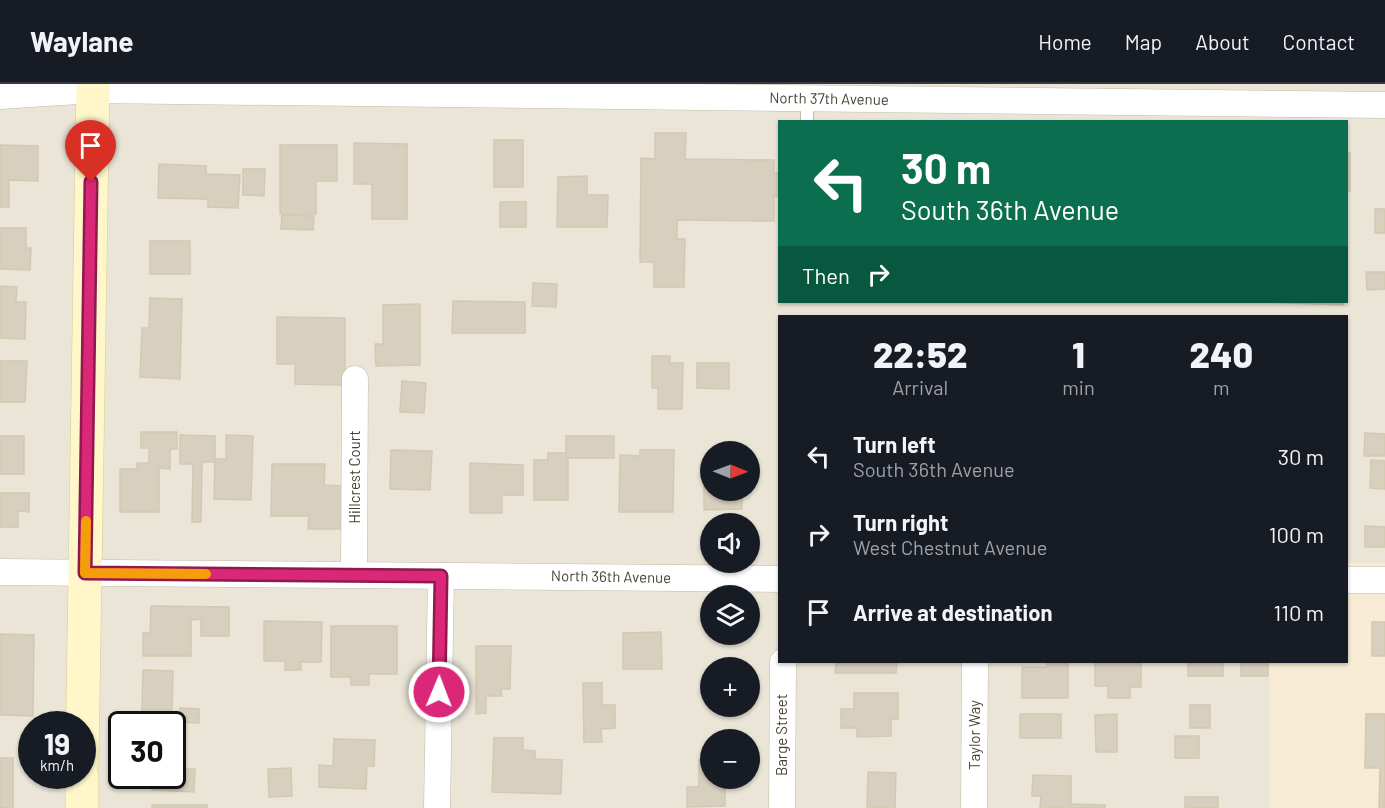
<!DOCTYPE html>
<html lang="en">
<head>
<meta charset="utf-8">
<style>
	:root { --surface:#171b24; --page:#20242c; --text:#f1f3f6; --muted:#9ea1a6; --line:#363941 }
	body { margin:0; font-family:Barlow,sans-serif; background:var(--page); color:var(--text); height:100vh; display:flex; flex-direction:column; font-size:22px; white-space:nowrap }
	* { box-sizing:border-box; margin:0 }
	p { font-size:20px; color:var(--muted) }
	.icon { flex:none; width:33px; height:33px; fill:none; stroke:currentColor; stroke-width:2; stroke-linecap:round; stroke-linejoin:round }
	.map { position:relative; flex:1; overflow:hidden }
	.details { position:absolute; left:778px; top:231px; width:570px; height:348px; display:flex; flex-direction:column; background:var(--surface); border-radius:0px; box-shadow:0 2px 4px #0004 }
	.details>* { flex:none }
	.top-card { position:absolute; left:778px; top:36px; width:570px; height:183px; border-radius:0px; box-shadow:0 2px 4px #0004; background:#0b6e4f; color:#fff; overflow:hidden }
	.needle { width:39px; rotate:91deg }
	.controls { position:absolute; left:700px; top:357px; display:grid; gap:12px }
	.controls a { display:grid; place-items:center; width:60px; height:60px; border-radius:50%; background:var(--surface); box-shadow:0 2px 4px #0004; font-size:30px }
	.speed { position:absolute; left:18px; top:627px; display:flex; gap:12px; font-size:30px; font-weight:700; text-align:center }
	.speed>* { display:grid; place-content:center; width:78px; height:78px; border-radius:50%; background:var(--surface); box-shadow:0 2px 4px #0004; line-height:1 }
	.speed small { font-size:15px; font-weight:400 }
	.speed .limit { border:3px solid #111; border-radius:9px; background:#fff; color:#111 }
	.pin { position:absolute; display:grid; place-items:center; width:51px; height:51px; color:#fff; margin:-62px -26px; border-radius:50% 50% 50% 0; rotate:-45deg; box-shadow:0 0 6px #0007 }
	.pin .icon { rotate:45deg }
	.me { position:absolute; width:66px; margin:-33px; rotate:1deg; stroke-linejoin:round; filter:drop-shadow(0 0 4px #0008) }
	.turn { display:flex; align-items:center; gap:21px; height:126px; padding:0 24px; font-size:27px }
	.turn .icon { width:78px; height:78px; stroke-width:2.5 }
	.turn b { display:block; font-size:42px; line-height:51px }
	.then { display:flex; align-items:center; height:57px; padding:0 24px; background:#0003; gap:12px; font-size:22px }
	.eta { display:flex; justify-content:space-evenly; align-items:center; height:102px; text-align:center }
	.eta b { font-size:36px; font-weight:800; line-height:42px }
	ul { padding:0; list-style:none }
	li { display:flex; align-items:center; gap:18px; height:78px; padding:0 24px }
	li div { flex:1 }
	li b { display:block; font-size:22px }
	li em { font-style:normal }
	header { display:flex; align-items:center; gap:36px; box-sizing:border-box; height:84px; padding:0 30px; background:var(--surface); border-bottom:2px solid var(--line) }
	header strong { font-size:28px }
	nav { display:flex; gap:33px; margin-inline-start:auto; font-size:21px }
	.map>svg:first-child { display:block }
	.residential { fill:#eae5d7; fill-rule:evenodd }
	.commercial { fill:#f8ebd5 }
	.building { fill:#d8d0be; stroke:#d3c8b1; stroke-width:1.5 }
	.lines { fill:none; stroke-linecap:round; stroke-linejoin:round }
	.lane-casing { stroke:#c2bcab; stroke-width:14 }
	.street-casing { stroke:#c2bcab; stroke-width:27 }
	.secondary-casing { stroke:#d7cb98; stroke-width:34 }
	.lane { stroke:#fff; stroke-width:12 }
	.street { stroke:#fff; stroke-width:26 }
	.secondary { stroke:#fff6ca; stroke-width:33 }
	.route-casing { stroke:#8e194d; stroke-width:15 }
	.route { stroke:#db2777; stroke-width:10 }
	.slow { stroke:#f59e0b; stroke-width:10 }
	.labels { text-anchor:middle; stroke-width:5; stroke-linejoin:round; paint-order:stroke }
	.street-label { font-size:15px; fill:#4a4437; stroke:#fff }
</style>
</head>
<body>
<header>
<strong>Waylane</strong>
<nav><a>Home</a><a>Map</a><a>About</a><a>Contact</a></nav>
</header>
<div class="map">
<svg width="1385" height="724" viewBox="0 0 1385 724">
	<rect width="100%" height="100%" fill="#f5f3ea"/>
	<!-- residential -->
	<path class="residential" d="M0,0H1385V479H1347V232H780V578H1269V724H0ZM780,38H1347V218H780ZM711,368H750V406H711ZM711,440H750V478H711ZM711,512H750V550H711ZM711,584H750V622H711ZM32,640H82V692H32ZM122,640H172V692H122ZM711,656H750V694H711Z"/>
	<!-- commercial -->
	<polygon class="commercial" points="1347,479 1385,479 1385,724 1269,724 1269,578 1347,578"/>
	<!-- building -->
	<g class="building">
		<polygon points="655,49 686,49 685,75 774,76 774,89 780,89 780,112 774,112 774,137 677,136 677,155 685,155 684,203 654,203 654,178 640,178 641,74 655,75"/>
		<rect x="494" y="56" width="29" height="47"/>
		<polygon points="354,59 407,60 407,135 372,135 372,100 354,100"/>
		<polygon points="0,61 38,62 38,97 9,96 9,123 0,123"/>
		<polygon points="280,61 337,61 337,97 316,97 316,130 280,130"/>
		<rect x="1347" y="69" width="3" height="38"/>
		<polygon points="159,80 206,82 206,90 240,91 238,124 208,123 208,115 158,114"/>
		<polygon points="243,85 265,85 264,112 243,111"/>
		<polygon points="587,92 587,111 608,111 607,143 557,143 558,93"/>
		<rect x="500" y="118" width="26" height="25"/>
		<rect x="1375" y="125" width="10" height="24"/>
		<polygon points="282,131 314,132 313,146 281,145"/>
		<polygon points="0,144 26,144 26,164 31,164 30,186 0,185"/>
		<rect x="150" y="157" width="40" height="33"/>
		<polygon points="1366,188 1385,188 1385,205 1367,206"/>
		<polygon points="533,199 557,200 556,223 532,222"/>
		<polygon points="0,202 17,203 16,218 26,218 25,255 0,254"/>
		<polygon points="150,214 182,215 180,295 140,293 142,244 149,244"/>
		<polygon points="453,217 525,218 525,249 452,249"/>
		<polygon points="1262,218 1343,218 1343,221"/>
		<polygon points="420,220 420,281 376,282 375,260 383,260 383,221"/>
		<polygon points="277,233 345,234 345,301 295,300 295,280 277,280"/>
		<polygon points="652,272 670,272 670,279 683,279 682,325 658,325 658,304 652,304"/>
		<polygon points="0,277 27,277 25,318 0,318"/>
		<polygon points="697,279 729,279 729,305 697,304"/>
		<polygon points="402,297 426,299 424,329 400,328"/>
		<polygon points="141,348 177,348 177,365 170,365 170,385 159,384 159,428 120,428 120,385 137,385 137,379 149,379 149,364 141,364"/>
		<polygon points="1365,349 1385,350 1385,372 1364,372"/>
		<polygon points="180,351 215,352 215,378 202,378 201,438 192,438 193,380 180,380"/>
		<polygon points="226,351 253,352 251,416 214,415 215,375 226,375"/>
		<rect x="0" y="352" width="24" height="38"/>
		<polygon points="566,352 614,352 614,374 568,374 568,416 534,416 534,376 548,376 548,369 566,369"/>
		<polygon points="391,366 432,367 430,406 390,405"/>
		<polygon points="640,366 674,366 673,428 619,428 620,371 640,372"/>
		<polygon points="704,373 711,373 711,406 742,406 742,425 704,426"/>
		<polygon points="1371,376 1385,377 1385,405 1370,404"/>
		<polygon points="470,379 523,381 523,411 502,411 502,429 470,429"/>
		<polygon points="272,380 325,380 324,401 343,402 343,445 308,445 309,432 271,432"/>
		<polygon points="0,409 29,409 29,428 18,427 18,443 0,443"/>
		<polygon points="1365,442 1385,443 1385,463 1365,463"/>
		<polygon points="151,522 229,523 229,552 201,552 201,535 191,536 191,572 143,572 143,549 150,549"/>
		<polygon points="264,537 322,538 321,578 301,578 301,586 285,586 285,577 264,577"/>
		<rect x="1372" y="538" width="13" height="34"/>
		<polygon points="331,542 397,542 397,590 369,590 369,601 351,601 351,593 331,593"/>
		<polygon points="661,548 662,585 623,585 623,549"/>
		<polygon points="0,550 34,551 33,632 0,631"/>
		<polygon points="476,562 511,562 510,605 501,605 502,612 486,612 486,629 476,630"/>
		<polygon points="836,578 897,578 896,589 835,589"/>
		<polygon points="1047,578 1068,578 1068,614 1022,614 1022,583 1047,583"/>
		<polygon points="1095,578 1141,578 1141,603 1130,603 1130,614 1108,614 1108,602 1095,602"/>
		<rect x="1188" y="578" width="35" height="14"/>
		<rect x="1241" y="578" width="27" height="14"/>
		<polygon points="143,586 173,587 172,626 142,626"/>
		<polygon points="583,599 602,599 602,621 615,621 615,644 601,645 602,658 584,658"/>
		<polygon points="854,609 898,609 898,635 891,635 891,652 857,653 857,644 841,644 841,625 854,625"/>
		<rect x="1190" y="621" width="20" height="23"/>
		<polygon points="180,624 199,625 199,639 180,638"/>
		<rect x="1020" y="630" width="41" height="24"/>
		<polygon points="1117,630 1117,668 1096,668 1095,631"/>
		<polygon points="1366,630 1385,630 1385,724 1379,724 1380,684 1365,684"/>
		<rect x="1175" y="652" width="24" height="22"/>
		<polygon points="494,654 523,654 523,666 535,667 535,675 562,676 561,710 492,708"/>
		<polygon points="334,655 375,656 374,682 367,682 366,705 319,703 319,681 333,682"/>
		<polygon points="172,660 185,660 184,685 195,685 194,708 152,706 152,692 172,692"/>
		<rect x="0" y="674" width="13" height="50"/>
		<polygon points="711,675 711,694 725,694 725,722 687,723 687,703 699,703 699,676"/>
		<polygon points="291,684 292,712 269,713 268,685"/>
		<polygon points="868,688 896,689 895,724 867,724"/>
		<polygon points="1033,691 1071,692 1071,720 1105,721 1105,724 1040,724 1041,712 1032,712"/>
		<rect x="1185" y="713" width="33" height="11"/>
		<rect x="152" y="721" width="55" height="3"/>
	</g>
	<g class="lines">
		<!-- lane casing -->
		<g class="lane-casing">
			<polyline id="lane" points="807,38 807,14"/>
		</g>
		<!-- street casing -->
		<g class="street-casing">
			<g id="street">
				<polyline points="0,12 93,6 1385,21"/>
				<polyline points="0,488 780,495"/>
				<polyline points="354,490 355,295"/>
				<polyline points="1347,496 1385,496"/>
				<polyline points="437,724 441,492"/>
				<polyline points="782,724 783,578"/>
				<polyline points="974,724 975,578"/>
			</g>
		</g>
		<!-- secondary casing -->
		<g class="secondary-casing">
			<g id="secondary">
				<polyline points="82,676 93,0"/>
				<polyline points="82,724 82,692"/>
			</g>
		</g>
		<!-- lane -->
		<use href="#lane" class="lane"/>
		<!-- street -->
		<use href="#street" class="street"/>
		<!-- secondary -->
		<use href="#secondary" class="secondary"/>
	</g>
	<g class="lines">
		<!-- route casing -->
		<g class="route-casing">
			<polyline id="route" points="91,98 85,489 441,492 439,608"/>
		</g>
		<!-- route -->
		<use href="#route" class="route"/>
		<!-- slow -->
		<polyline class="slow" points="86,437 85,489 206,490"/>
	</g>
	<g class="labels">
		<!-- street labels -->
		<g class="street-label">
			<text transform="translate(829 15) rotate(1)" y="5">North 37th Avenue</text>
			<text transform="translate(355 393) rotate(-90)" y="5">Hillcrest Court</text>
			<text transform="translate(611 493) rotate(1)" y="5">North 36th Avenue</text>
			<text transform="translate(782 651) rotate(-90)" y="5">Barge Street</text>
			<text transform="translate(975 651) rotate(-90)" y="5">Taylor Way</text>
		</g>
	</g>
</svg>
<div class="controls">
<a><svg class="needle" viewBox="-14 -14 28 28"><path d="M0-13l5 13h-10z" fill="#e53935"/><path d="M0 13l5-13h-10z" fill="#9ea1a6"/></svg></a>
<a><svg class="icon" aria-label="sound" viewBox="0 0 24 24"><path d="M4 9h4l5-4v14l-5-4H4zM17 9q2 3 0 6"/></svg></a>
<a><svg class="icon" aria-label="layers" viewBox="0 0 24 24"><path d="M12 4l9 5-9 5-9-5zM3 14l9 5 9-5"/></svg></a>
<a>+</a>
<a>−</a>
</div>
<div class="speed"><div>19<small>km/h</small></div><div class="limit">30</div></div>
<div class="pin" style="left:91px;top:98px;background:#d93025"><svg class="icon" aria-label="arrive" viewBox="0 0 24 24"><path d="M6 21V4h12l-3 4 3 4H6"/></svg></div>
<svg class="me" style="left:439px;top:608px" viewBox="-20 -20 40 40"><circle r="17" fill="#db2777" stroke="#fff" stroke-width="3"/><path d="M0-11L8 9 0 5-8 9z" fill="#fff"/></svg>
<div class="top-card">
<div class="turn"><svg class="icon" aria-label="left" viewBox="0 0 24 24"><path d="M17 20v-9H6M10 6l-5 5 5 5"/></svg><div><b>30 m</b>South 36th Avenue</div></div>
<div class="then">Then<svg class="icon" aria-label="right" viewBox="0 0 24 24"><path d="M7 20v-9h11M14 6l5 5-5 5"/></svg></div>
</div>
<section class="details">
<div class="eta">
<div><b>22:52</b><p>Arrival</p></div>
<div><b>1</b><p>min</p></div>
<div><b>240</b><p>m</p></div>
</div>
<ul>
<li><svg class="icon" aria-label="left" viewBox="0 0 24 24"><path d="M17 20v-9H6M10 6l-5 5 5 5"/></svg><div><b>Turn left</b><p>South 36th Avenue</p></div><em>30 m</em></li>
<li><svg class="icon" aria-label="right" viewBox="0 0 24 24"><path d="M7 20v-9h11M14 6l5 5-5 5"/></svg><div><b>Turn right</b><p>West Chestnut Avenue</p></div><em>100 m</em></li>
<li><svg class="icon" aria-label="arrive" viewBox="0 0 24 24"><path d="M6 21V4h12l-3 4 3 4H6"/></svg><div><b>Arrive at destination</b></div><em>110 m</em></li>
</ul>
</section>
</div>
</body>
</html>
